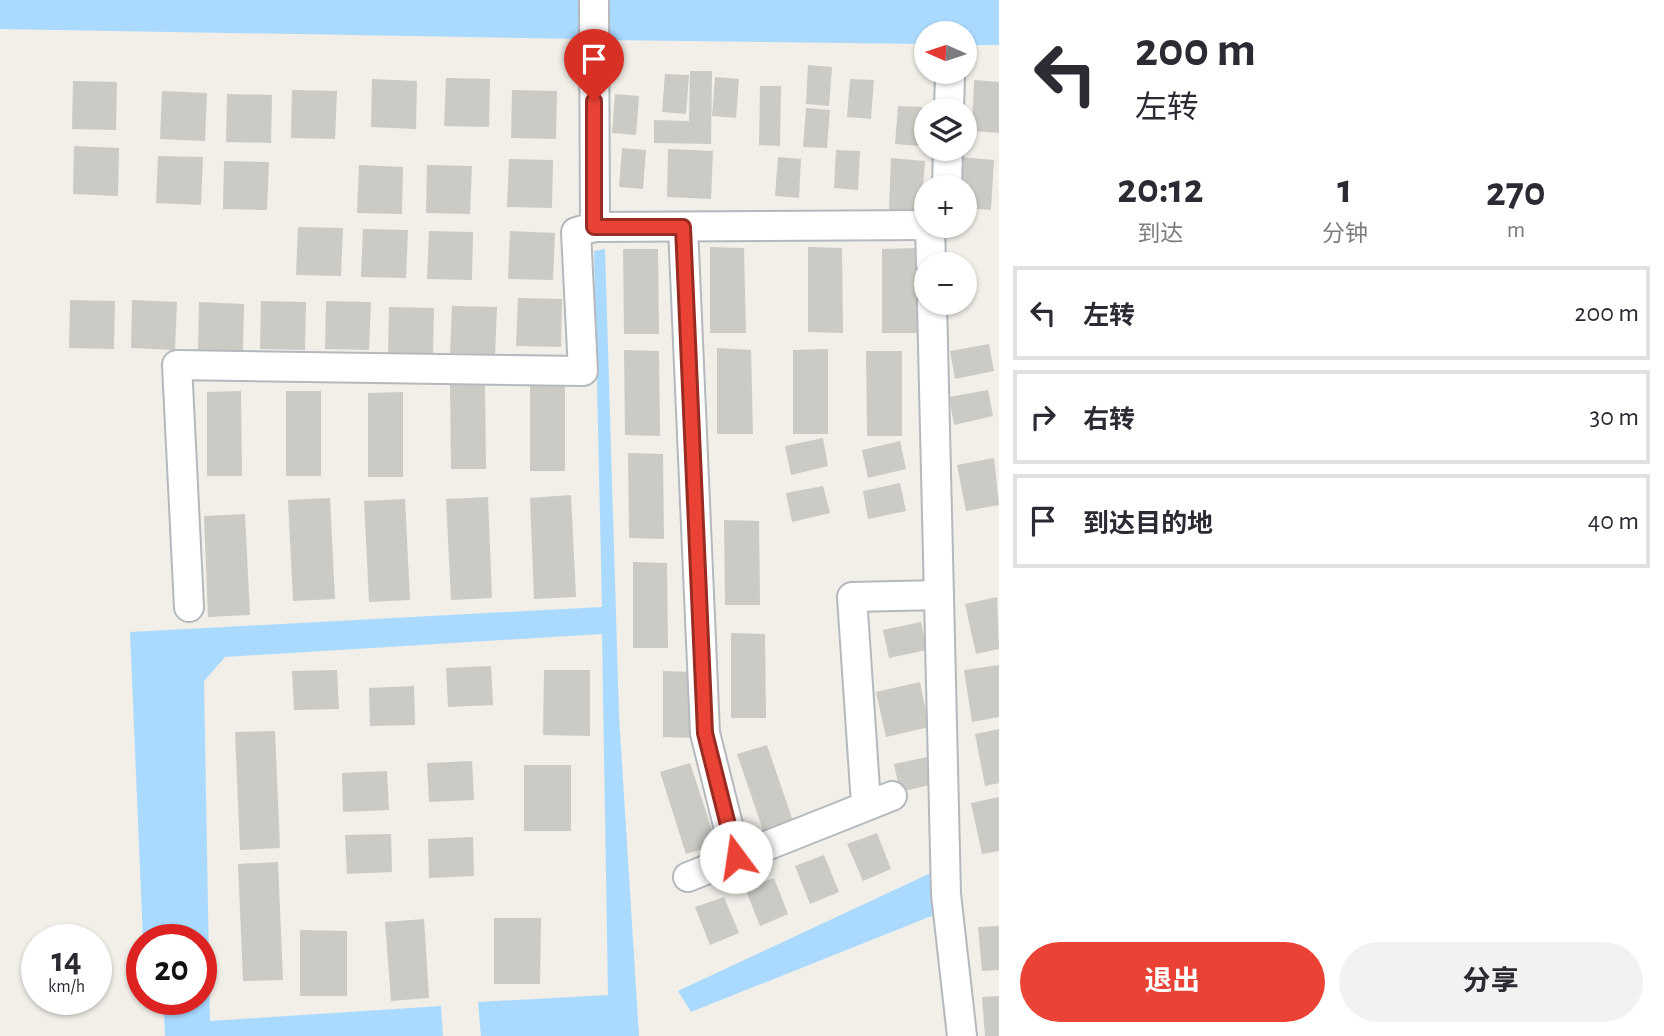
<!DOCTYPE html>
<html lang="zh">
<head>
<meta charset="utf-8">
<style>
	:root { --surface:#fff; --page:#f2f2f3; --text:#2b2b33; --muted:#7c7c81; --line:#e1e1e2; --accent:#ea4335 }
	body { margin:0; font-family:"Alegreya Sans","Noto Sans SC",sans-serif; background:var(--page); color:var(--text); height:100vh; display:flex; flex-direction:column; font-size:26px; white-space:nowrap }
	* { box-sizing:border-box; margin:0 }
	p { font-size:23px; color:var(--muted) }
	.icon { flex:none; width:38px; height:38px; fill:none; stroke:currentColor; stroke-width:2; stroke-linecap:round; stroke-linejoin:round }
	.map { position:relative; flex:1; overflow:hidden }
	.side { display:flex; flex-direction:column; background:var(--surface); width:665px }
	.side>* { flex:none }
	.top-card { background:#fff; color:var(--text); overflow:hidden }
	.needle { width:46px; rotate:273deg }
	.fabs { position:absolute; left:914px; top:21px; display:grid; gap:14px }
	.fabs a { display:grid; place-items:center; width:63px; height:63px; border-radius:50%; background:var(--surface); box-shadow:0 2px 5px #0004; font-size:35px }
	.speed { position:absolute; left:21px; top:924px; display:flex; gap:14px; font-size:35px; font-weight:700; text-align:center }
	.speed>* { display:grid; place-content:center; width:91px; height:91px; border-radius:50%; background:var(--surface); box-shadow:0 2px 5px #0004; line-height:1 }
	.speed small { font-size:18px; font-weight:400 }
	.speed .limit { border:10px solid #d22; background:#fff; color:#111 }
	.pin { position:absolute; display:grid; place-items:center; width:60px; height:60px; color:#fff; margin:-72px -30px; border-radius:50% 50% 50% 0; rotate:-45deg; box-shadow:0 0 7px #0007 }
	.pin .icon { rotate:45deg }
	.me { position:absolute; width:77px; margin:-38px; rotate:346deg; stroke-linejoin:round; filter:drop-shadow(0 0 5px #0008) }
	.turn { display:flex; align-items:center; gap:24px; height:147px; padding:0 21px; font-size:32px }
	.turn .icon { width:91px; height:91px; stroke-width:2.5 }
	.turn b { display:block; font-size:49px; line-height:60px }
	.eta { display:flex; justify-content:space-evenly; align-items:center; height:119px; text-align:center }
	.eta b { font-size:42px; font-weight:700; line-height:49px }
	.action { display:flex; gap:14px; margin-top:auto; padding:14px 21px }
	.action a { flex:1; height:80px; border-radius:42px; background:var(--accent); color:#fff; font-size:28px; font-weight:700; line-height:80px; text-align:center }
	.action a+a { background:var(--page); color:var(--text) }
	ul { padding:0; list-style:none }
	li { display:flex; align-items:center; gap:21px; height:94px; margin:0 14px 10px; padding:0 7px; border:4px solid var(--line); border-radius:0px }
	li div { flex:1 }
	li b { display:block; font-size:26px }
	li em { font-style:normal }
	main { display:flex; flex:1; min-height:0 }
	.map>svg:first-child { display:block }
	.water { fill:#aadaff }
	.building { fill:#cccac5 }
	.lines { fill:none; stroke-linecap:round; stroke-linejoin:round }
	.minor-casing { stroke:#b5b8bc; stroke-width:32 }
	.minor { stroke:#fff; stroke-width:28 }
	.route-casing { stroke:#982c22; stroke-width:18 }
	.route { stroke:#ea4335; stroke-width:12 }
</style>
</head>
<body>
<main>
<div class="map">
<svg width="999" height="1036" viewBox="0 0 999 1036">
	<rect width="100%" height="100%" fill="#f1efe8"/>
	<!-- water -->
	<g class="water">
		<polygon points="0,0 585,0 584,39 0,29"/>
		<polygon points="609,0 999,0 999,45 964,45 964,33 926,33 926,44 607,40"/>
		<polygon points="605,249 619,715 639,1036 481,1036 478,1002 608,995 602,634 225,657 204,681 210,1021 441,1006 443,1036 165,1036 164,1012 157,999 201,999 201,940 143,940 130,632 602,607 594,251"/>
		<polygon points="935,871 934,915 691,1012 678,991"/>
	</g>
	<!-- building -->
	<g class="building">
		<polygon points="808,65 832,67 829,106 806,104"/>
		<polygon points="690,71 712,71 711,144 654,143 654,120 689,121"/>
		<polygon points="665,74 689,75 686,114 662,112"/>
		<polygon points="715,77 739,79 736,118 712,116"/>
		<polygon points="446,78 490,79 489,127 444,126"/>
		<polygon points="372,79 417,81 416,129 371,127"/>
		<polygon points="850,79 874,80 871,119 847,117"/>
		<polygon points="974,80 999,82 999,133 972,131"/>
		<polygon points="73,81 117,82 116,130 72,129"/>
		<polygon points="760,86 781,86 780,146 759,145"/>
		<polygon points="292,90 337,91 335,139 291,138"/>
		<polygon points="512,90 557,91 556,139 511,138"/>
		<polygon points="162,91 207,93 205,141 160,139"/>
		<polygon points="227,94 272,95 271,143 226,142"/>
		<polygon points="615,94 639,96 636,135 612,133"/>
		<polygon points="898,106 922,107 919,146 895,144"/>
		<polygon points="806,108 830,110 827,148 803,147"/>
		<polygon points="74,146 119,148 118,196 73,194"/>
		<polygon points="622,148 646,150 643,189 619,187"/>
		<polygon points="668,149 713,151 711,199 667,197"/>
		<polygon points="836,150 860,151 858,190 834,188"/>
		<polygon points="158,156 203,157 201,205 156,203"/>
		<polygon points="778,157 801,159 799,198 775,196"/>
		<polygon points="960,157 994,160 991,210 964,208 964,187 959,187"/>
		<polygon points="891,158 925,161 921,212 889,209"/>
		<polygon points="509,159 553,160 552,208 507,207"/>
		<polygon points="224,161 269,162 267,210 223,209"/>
		<polygon points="359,165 403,167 402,214 357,213"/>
		<polygon points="427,165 472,166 470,214 426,213"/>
		<polygon points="298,227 343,228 341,276 296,275"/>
		<polygon points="363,229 408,230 406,278 361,277"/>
		<polygon points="429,231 473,232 472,280 427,279"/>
		<polygon points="510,231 555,233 553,280 508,279"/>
		<polygon points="710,247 744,248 746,333 710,333"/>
		<polygon points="808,247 842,248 843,333 808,332"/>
		<polygon points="917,248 917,333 882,333 882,249"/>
		<polygon points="623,249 658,249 659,334 624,334"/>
		<polygon points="518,298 562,299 561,347 516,346"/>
		<polygon points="70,300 115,301 114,349 69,348"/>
		<polygon points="132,300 177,302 175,350 131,348"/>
		<polygon points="261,301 306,302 305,350 260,349"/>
		<polygon points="326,301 371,302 369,350 325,349"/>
		<polygon points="199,302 244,304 243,352 198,350"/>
		<polygon points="452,306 497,307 495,355 450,353"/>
		<polygon points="389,307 434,308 433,356 388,355"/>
		<polygon points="989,344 994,371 955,379 950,351"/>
		<polygon points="717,348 751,350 753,434 717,434"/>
		<polygon points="828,349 828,434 793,434 793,350"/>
		<polygon points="624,350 659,351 660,436 625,435"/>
		<polygon points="866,351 902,351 902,436 867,436"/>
		<polygon points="450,384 485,384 486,469 451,469"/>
		<rect x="530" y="386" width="35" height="85"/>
		<polygon points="988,390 993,416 954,425 949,397"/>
		<polygon points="241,391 242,476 207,476 207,392"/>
		<rect x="286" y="391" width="35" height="85"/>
		<polygon points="403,392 403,477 368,477 368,393"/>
		<polygon points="823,438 828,466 791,475 785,446"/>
		<polygon points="900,441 906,469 868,478 862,450"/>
		<polygon points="628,453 663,454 664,539 629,538"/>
		<polygon points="994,458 999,505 966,511 957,465"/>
		<polygon points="900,483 906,511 868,519 863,491"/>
		<polygon points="823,486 830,513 792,522 786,493"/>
		<polygon points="571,495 576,597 534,599 530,498"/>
		<polygon points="488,497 492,598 451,600 446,499"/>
		<polygon points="330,498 335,599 293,601 288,500"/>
		<polygon points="405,499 410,600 369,602 364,501"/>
		<polygon points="245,514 250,615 208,617 204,516"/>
		<polygon points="724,520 759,521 760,605 725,605"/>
		<polygon points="633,562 667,563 668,648 633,648"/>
		<polygon points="997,597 999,649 976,654 965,604"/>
		<polygon points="921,622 927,650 889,658 883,630"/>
		<polygon points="731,633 765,634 766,718 731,718"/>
		<polygon points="999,665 999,717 972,722 964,670"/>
		<polygon points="491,666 493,705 448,707 446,668"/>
		<polygon points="337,670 339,709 294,710 292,671"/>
		<polygon points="544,670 590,670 590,736 543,735"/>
		<polygon points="663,671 694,672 693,738 663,737"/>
		<polygon points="920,682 929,727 886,737 876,692"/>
		<polygon points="414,686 415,725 370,726 369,688"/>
		<polygon points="999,729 999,783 985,786 975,734"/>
		<polygon points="275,731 280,848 240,850 235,732"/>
		<polygon points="767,745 795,827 765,836 737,754"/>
		<polygon points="932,756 938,783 900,792 894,764"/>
		<polygon points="472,761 474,800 429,802 427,763"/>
		<polygon points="690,763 717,845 686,854 660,772"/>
		<rect x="524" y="765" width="47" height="66"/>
		<polygon points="387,771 389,810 343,812 342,773"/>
		<polygon points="999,797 999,851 982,854 971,803"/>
		<polygon points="877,833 891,869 863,881 847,844"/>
		<polygon points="391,834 392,872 347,874 345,835"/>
		<polygon points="473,837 474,876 429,878 428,839"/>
		<polygon points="824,855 839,892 810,904 795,866"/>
		<polygon points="278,862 283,980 243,981 238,864"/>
		<polygon points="774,878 788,914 760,926 745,888"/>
		<polygon points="724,897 739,933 710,945 695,907"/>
		<polygon points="494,918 541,918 540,984 494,984"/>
		<polygon points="424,919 429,998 391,1001 385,922"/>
		<polygon points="999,926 999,970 982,971 978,927"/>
		<polygon points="300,930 347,931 347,996 300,996"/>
		<polygon points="999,996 999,1036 985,1036 982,997"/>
	</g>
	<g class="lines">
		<!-- minor casing -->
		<g class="minor-casing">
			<g id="minor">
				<polyline points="594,0 595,227 926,225"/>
				<polyline points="949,110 950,76"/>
				<polyline points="947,187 948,149"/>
				<polyline points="930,226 931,264"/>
				<polyline points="683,227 705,733 736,857"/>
				<polyline points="932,303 946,894 962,1036"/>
				<polyline points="189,607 177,365 583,371 576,232 595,227"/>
				<polyline points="866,804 852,597 939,595"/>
				<polyline points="688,877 892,796"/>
			</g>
		</g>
		<!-- minor -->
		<use href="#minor" class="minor"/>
	</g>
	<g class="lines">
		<!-- route casing -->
		<g class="route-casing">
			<polyline id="route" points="594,101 594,227 683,227 705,733 736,857"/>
		</g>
		<!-- route -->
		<use href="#route" class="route"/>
	</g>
</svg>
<div class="fabs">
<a><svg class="needle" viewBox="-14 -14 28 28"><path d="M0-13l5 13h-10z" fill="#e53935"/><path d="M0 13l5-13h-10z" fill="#7c7c81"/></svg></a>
<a><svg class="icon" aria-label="layers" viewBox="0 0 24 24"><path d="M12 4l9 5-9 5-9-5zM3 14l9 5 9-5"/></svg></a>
<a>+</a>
<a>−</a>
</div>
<div class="speed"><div>14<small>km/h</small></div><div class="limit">20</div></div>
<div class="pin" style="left:594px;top:101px;background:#d93025"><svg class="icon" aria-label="arrive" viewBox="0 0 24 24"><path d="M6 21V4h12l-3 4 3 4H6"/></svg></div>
<svg class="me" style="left:736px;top:857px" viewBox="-20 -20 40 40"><circle r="19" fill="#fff"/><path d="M0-13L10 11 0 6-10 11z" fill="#ea4335"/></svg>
</div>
<section class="side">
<div class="top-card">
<div class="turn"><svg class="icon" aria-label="left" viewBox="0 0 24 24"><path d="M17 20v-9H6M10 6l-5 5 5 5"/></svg><div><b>200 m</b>左转</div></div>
</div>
<div class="eta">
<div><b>20:12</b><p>到达</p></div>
<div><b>1</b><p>分钟</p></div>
<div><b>270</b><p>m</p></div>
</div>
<ul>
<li><svg class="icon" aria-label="left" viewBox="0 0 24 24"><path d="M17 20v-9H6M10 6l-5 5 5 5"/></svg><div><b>左转</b></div><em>200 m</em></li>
<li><svg class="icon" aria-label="right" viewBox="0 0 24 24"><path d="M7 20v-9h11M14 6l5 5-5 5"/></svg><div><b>右转</b></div><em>30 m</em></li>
<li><svg class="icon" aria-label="arrive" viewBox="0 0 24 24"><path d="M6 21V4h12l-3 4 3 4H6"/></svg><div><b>到达目的地</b></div><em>40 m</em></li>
</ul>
<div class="action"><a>退出</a><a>分享</a></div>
</section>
</main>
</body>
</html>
